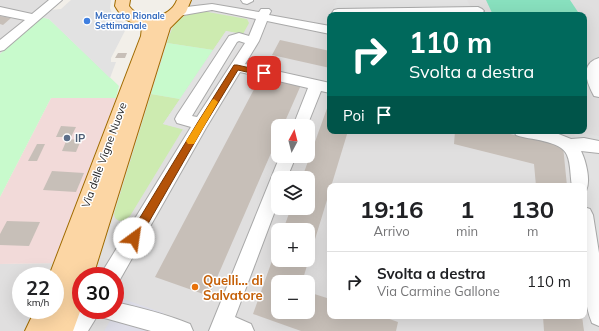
<!DOCTYPE html>
<html lang="it">
<head>
<meta charset="utf-8">
<style>
	:root { --surface:#fff; --page:#f2f2f2; --text:#202124; --muted:#757577; --line:#e0e0e0 }
	body { margin:0; font-family:Mulish,sans-serif; background:var(--page); color:var(--text); height:100vh; display:flex; flex-direction:column; font-size:15px; white-space:nowrap }
	* { box-sizing:border-box; margin:0 }
	p { font-size:13px; color:var(--muted) }
	.icon { flex:none; width:22px; height:22px; fill:none; stroke:currentColor; stroke-width:2; stroke-linecap:round; stroke-linejoin:round }
	.map { position:relative; flex:1; overflow:hidden }
	.side { position:absolute; left:327px; top:183px; width:260px; height:136px; display:flex; flex-direction:column; background:var(--surface); border-radius:8px; box-shadow:0 4px 16px #0002 }
	.side>* { flex:none }
	.hud { position:absolute; left:327px; top:12px; width:260px; height:122px; border-radius:8px; box-shadow:0 4px 16px #0002; background:#00695c; color:#fff; overflow:hidden }
	.needle { width:26px; rotate:7deg }
	.controls { position:absolute; left:271px; top:119px; display:grid; gap:8px }
	.controls a { display:grid; place-items:center; width:44px; height:44px; border-radius:8px; background:var(--surface); box-shadow:0 4px 16px #0002; font-size:20px }
	.speed { position:absolute; left:12px; top:267px; display:flex; gap:8px; font-size:20px; font-weight:700; text-align:center }
	.speed>* { display:grid; place-content:center; width:52px; height:52px; border-radius:50%; background:var(--surface); box-shadow:0 4px 16px #0002; line-height:1 }
	.speed small { font-size:10px; font-weight:400 }
	.speed .limit { border:6px solid #d22; background:#fff; color:#111 }
	.pin { position:absolute; display:grid; place-items:center; width:34px; height:34px; color:#fff; margin:-17px; border-radius:8px; box-shadow:0 2px 6px #0006 }
	.me { position:absolute; width:44px; margin:-22px; rotate:31deg; stroke-linejoin:round; filter:drop-shadow(0 0 3px #0008) }
	.turn { display:flex; align-items:center; gap:14px; height:84px; padding:0 16px; font-size:18px }
	.turn .icon { width:52px; height:52px; stroke-width:2.5 }
	.turn b { display:block; font-size:28px; line-height:34px }
	.then { display:flex; align-items:center; height:38px; padding:0 16px; background:#0003; gap:8px; font-size:15px }
	.eta { display:flex; justify-content:space-evenly; align-items:center; height:68px; text-align:center }
	.eta b { font-size:24px; font-weight:700; line-height:28px }
	ul { padding:0; list-style:none }
	li { display:flex; align-items:center; gap:12px; height:60px; padding:0 16px; border-top:1px solid var(--line) }
	li div { flex:1 }
	li b { display:block; font-size:15px }
	li em { font-style:normal }
	.map>svg:first-child { display:block }
	.residential { fill:#e0dfdf; fill-rule:evenodd }
	.commercial { fill:#f2dad9 }
	.grass { fill:#cdebb0 }
	.park { fill:#c8facc }
	.pitch { fill:#88e0be }
	.parking { fill:#e2e2e2 }
	.plaza { fill:#dddde8 }
	.building { fill:#c7bfb8 }
	.lines { fill:none; stroke-linecap:round; stroke-linejoin:round }
	.minor-casing { stroke:#a9a9a9; stroke-width:2 }
	.major-casing { stroke:#a06b00; stroke-width:2 }
	.minor { fill:#fff; fill-rule:evenodd }
	.major { fill:#fcd6a4; fill-rule:evenodd }
	.route { fill:#b45309; stroke:#753606 }
	.slow { fill:#f59e0b }
	.shop-dot { fill:#3f7fe0; stroke:#fff; stroke-width:1.5 }
	.service-dot { fill:#5c6f8a; stroke:#fff; stroke-width:1.5 }
	.food-dot { fill:#e8710a; stroke:#fff; stroke-width:1.5 }
	.labels { text-anchor:middle; stroke-width:3; stroke-linejoin:round; paint-order:stroke }
	.far-shop-label { font-size:9px; font-weight:bold; fill:#366cbe; stroke:#fff; text-anchor:start }
	.service-label { font-size:11px; font-weight:bold; fill:#4e5e75; stroke:#fff; text-anchor:start }
	.street-label { font-size:11px; fill:#222; stroke:#fff }
	.near-food-label { font-size:13px; font-weight:bold; fill:#c56008; stroke:#fff; text-anchor:start }
</style>
</head>
<body>
<div class="map">
<svg width="599" height="331" viewBox="0 0 599 331">
	<rect width="100%" height="100%" fill="#f2efe9"/>
	<!-- residential -->
	<g class="residential">
		<polygon points="0,0 62,0 0,54"/>
		<path d="M191,0H599V331H70L81,310H115V276H91L170,27L190,4ZM330,15H584V131H330ZM278,126H308V156H278ZM278,178H308V208H278ZM330,186H584V316H330ZM278,230H308V260H278ZM278,282H308V312H278Z"/>
		<polygon points="60,263 55,276 21,276 21,310 41,310 32,331 0,331 0,264"/>
	</g>
	<!-- commercial -->
	<polygon class="commercial" points="51,98 121,98 60,263 0,264 0,197"/>
	<!-- grass -->
	<g class="grass">
		<path d="M202,11L247,19L249,23L243,34L226,31L213,50L167,43C174,20 178,16 202,11Z"/>
		<polygon points="151,94 180,99 163,124 183,129 130,216 125,220 119,221 115,218 114,214"/>
	</g>
	<!-- park -->
	<g class="park">
		<polygon points="41,17 49,19 119,86 116,98 51,98 0,197 0,54"/>
		<polygon points="167,43 213,50 180,99 151,94"/>
	</g>
	<!-- pitch -->
	<polygon class="pitch" points="486,0 570,0 580,15 493,15"/>
	<!-- parking -->
	<g class="parking">
		<polygon points="71,0 111,0 110,8 113,16 128,25 111,58 111,62 116,62 110,78 49,19 41,17 50,10 61,9"/>
		<polygon points="337,0 467,0 475,15 330,15"/>
		<polygon points="226,31 245,35 185,130 163,124"/>
		<polygon points="574,131 599,136 599,297 584,197 584,186 582,186"/>
	</g>
	<!-- plaza -->
	<polygon class="plaza" points="123,299 164,313 155,331 104,331"/>
	<!-- building -->
	<g class="building">
		<polygon points="0,16 11,18 3,25 0,24"/>
		<polygon points="280,40 330,51 330,68 272,55"/>
		<polygon points="118,53 127,53 125,58 115,58"/>
		<polygon points="261,76 301,85 283,126 278,126 278,137 209,296 155,277"/>
		<polygon points="330,100 330,131 348,131 302,282 278,282 278,312 308,312 308,292 330,299 330,316 381,316 398,322 396,331 301,331 253,314 278,244 278,260 308,260 308,230 283,230 291,208 308,208 308,178 302,178"/>
		<polygon points="61,126 76,127 71,137 56,137"/>
		<polygon points="455,131 497,131 563,146 567,186 536,186 534,164 454,144"/>
		<polygon points="67,139 81,140 76,152 62,151"/>
		<polygon points="37,144 45,144 37,161 28,161"/>
		<polygon points="52,171 84,173 76,192 43,190"/>
		<polygon points="7,221 40,222 29,246 0,245 0,234"/>
		<polygon points="543,316 582,316 584,331 544,331"/>
	</g>
	<g class="lines">
		<!-- minor casing -->
		<g class="minor-casing">
			<g id="minor">
				<polygon points="49,0 62,0 4,50 0,51 0,40 25,20 0,15 0,7 32,14"/>
				<polygon points="241,0 253,0 253,1 247,4 243,3"/>
				<path d="M212,4L259,12L261,9H269L271,11L269,15L330,26V34L267,21L259,41L245,64L330,83V93L321,91L307,126H293L308,88L240,72L206,128L118,283L115,284V276H101L104,269L191,127L177,123L175,119L177,115L229,36L239,33L249,36L256,19L212,10L178,16L174,15L172,12L174,9L178,8ZM239,41L245,43L197,117L192,116L237,42Z"/>
				<polygon points="478,7 482,9 484,11 482,13 334,15 332,13 334,10 338,9"/>
				<path d="M599,58V97L594,96C587,83 579,64 599,58Z"/>
				<path d="M514,131H551L571,139L584,138L599,141V153L581,151C586,161 591,181 586,191L584,192V186H572C570,176 571,164 567,155C561,140 529,140 516,135Z"/>
				<polygon points="280,156 296,156 287,178 278,178 278,203 235,317 251,324 254,331 209,331"/>
				<path d="M584,207L590,209L593,215L599,253V326L592,323C579,292 584,241 584,207Z"/>
				<path d="M115,302C141,308 166,314 190,324L193,331H151L101,317L99,313L88,331H65L68,324L81,305V310H115Z"/>
			</g>
		</g>
		<!-- major casing -->
		<g class="major-casing">
			<path id="major" d="M116,0H130L129,6C141,23 170,19 177,0H191L186,12L170,28L93,276H81V309L73,331H25L35,310H55V276H49L141,36L142,27C138,23 134,24 129,21C122,18 119,12 115,6Z"/>
		</g>
		<!-- minor -->
		<use href="#minor" class="minor"/>
		<!-- major -->
		<use href="#major" class="major"/>
	</g>
	<!-- route -->
	<polygon class="route" points="234,65 237,65 264,71 268,73 264,76 238,70 204,126 138,241 134,242 130,241 129,238 130,234 198,122"/>
	<!-- slow -->
	<polygon class="slow" points="214,99 218,102 194,144 188,144 186,141 188,138 212,100"/>
	<!-- markers -->
	<circle class="shop-dot" cx="87" cy="21" r="4"/>
	<circle class="service-dot" cx="67" cy="138" r="4"/>
	<circle class="food-dot" cx="195" cy="287" r="4"/>
	<g class="labels">
		<!-- far-shop labels -->
		<g class="far-shop-label">
			<text x="95" y="19">Mercato Rionale<tspan x="95" dy="10">Settimanale</tspan></text>
		</g>
		<!-- service labels -->
		<g class="service-label">
			<text x="75" y="142">IP</text>
		</g>
		<!-- street labels -->
		<g class="street-label">
			<text transform="translate(104 155) rotate(-70)" y="4">Via delle Vigne Nuove</text>
		</g>
		<!-- near-food labels -->
		<g class="near-food-label">
			<text x="203" y="285">Quelli… di<tspan x="203" dy="15">Salvatore</tspan></text>
		</g>
	</g>
</svg>
<div class="controls">
<a><svg class="needle" viewBox="-14 -14 28 28"><path d="M0-13l5 13h-10z" fill="#e53935"/><path d="M0 13l5-13h-10z" fill="#757577"/></svg></a>
<a><svg class="icon" aria-label="layers" viewBox="0 0 24 24"><path d="M12 4l9 5-9 5-9-5zM3 14l9 5 9-5"/></svg></a>
<a>+</a>
<a>−</a>
</div>
<div class="speed"><div>22<small>km/h</small></div><div class="limit">30</div></div>
<div class="pin" style="left:264px;top:73px;background:#d93025"><svg class="icon" aria-label="arrive" viewBox="0 0 24 24"><path d="M6 21V4h12l-3 4 3 4H6"/></svg></div>
<svg class="me" style="left:134px;top:238px" viewBox="-20 -20 40 40"><circle r="19" fill="#fff"/><path d="M0-13L10 11 0 6-10 11z" fill="#b45309"/></svg>
<div class="hud">
<div class="turn"><svg class="icon" aria-label="right" viewBox="0 0 24 24"><path d="M7 20v-9h11M14 6l5 5-5 5"/></svg><div><b>110 m</b>Svolta a destra</div></div>
<div class="then">Poi<svg class="icon" aria-label="arrive" viewBox="0 0 24 24"><path d="M6 21V4h12l-3 4 3 4H6"/></svg></div>
</div>
<section class="side">
<div class="eta">
<div><b>19:16</b><p>Arrivo</p></div>
<div><b>1</b><p>min</p></div>
<div><b>130</b><p>m</p></div>
</div>
<ul>
<li><svg class="icon" aria-label="right" viewBox="0 0 24 24"><path d="M7 20v-9h11M14 6l5 5-5 5"/></svg><div><b>Svolta a destra</b><p>Via Carmine Gallone</p></div><em>110 m</em></li>
</ul>
</section>
</div>
</body>
</html>
